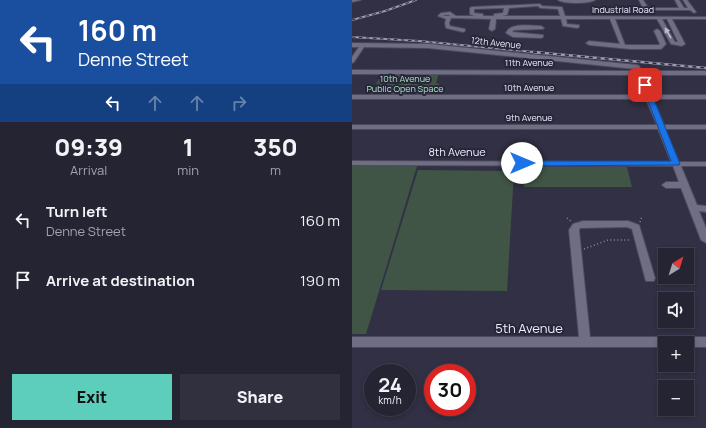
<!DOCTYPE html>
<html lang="en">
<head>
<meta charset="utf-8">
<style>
	:root { --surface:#252433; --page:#31303f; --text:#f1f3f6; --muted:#a3a4ac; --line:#42414e; --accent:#5ccebb }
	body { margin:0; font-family:Manrope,sans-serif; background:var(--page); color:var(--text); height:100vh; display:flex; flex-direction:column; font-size:15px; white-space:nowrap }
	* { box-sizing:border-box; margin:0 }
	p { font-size:13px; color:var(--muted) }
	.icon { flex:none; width:22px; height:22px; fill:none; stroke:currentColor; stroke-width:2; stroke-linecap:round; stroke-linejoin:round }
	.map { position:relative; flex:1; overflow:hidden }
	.side { display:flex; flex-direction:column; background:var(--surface); width:352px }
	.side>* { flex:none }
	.top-card { background:#1a4fa0; color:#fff; overflow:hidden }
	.needle { width:26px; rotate:38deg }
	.fabs { position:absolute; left:306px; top:248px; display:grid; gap:8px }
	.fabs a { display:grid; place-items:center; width:36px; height:36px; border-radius:0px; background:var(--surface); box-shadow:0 2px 6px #0003,0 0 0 1px var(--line); font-size:20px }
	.speed { position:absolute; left:12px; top:364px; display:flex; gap:8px; font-size:20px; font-weight:700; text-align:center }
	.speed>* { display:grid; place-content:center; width:52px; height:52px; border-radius:50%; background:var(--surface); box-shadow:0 2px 6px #0003,0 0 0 1px var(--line); line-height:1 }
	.speed small { font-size:10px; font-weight:400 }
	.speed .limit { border:6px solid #d22; background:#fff; color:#111 }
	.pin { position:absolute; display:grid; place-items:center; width:34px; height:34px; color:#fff; margin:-17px; border-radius:8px; box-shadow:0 2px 6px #0006 }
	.me { position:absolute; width:44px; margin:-22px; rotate:90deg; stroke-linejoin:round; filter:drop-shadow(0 0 3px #0008) }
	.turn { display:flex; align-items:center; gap:14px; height:84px; padding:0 12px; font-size:18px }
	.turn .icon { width:52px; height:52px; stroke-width:2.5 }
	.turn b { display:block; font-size:28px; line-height:34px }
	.lanes { display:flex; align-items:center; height:38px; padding:0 12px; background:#0003; justify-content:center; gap:20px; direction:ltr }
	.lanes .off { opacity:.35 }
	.eta { display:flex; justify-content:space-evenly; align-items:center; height:68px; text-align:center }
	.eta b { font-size:24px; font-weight:800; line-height:28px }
	.primary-button { display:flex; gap:8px; margin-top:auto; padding:8px 12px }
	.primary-button a { flex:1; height:46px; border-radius:0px; background:var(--accent); color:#111; font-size:16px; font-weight:800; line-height:46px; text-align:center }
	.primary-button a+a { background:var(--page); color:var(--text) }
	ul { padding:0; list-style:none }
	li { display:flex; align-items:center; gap:12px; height:60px; padding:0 12px }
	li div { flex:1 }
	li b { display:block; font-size:15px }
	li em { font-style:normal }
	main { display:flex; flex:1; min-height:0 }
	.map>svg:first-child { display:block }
	.green { fill:#405546 }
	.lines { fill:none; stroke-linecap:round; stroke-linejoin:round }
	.minor-casing { stroke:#4c4b5d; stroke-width:2 }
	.path-far1 { stroke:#8a8a9b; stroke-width:1; stroke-dasharray:0.5 1.5; stroke-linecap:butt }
	.path { stroke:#8a8a9b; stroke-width:1.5; stroke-dasharray:1 2.5; stroke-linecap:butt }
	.minor { fill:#6f6e85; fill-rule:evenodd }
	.rail-far1-casing { stroke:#9c9cad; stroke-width:2 }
	.rail-casing { stroke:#9c9cad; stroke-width:2.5 }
	.rail-far1 { stroke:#27263a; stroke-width:1; stroke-dasharray:3.5; stroke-linecap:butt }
	.rail { stroke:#27263a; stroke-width:1.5; stroke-dasharray:4; stroke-linecap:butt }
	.oneway { fill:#bcbbcd }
	.route { fill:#1a73e8; stroke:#114b97 }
	.labels { text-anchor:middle; stroke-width:4; stroke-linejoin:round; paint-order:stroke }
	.far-street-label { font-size:9px; fill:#efeffd; stroke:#27263a }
	.far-park-label { font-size:9px; fill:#a8e6bc; stroke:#27263a }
	.street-label { font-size:11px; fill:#efeffd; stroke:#27263a }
	.near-street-label { font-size:13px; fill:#efeffd; stroke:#27263a }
</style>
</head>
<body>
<main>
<section class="side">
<div class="top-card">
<div class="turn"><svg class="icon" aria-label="left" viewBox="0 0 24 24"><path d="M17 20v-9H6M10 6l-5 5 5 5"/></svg><div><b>160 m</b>Denne Street</div></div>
<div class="lanes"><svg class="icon" aria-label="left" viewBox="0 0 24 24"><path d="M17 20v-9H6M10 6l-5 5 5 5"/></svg><svg class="icon off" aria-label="ahead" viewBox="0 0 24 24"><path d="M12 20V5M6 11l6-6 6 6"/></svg><svg class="icon off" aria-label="ahead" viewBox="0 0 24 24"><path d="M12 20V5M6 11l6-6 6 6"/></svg><svg class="icon off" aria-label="right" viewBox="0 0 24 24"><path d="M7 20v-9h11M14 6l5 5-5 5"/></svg></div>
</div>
<div class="eta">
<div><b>09:39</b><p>Arrival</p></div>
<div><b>1</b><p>min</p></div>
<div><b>350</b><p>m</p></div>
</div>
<ul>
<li><svg class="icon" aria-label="left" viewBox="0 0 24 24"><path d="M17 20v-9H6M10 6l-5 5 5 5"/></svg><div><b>Turn left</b><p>Denne Street</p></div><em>160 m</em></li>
<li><svg class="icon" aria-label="arrive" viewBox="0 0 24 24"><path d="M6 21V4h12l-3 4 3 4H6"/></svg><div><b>Arrive at destination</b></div><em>190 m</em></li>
</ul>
<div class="primary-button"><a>Exit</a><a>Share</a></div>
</section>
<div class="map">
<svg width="354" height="428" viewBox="0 0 354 428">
	<rect width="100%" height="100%" fill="#313044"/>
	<!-- green -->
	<g class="green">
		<polygon points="30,73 87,73 84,83 87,84 84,96 18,96"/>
		<polygon points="0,166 65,166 14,334 0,334"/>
		<polygon points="172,167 275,167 280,187 172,187"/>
		<polygon points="66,170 162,171 155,291 29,290"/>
	</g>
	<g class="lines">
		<!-- minor casing -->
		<g class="minor-casing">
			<g id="minor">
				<polygon points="0,0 9,0 0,2"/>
				<path d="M206,0H243C237,4 212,4 206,0Z"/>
				<polygon points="287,0 291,0 295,6 298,8 327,8 323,0 327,0 332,8 336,8 331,0 335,0 344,12 342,13 338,10 297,10 291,8"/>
				<path d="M188,4L190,6L210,7L213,16L354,17V19H320L333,44L330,46L319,44L305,19H263L273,45H307L308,44L302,31L305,29L308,31L314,44L309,49H278L237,45L234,43L237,41L268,44L258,19H214L215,24L227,25V27L225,28L211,26L209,19H144L143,29L140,31L137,29L139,19L99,18L97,23L98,26L113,29V31L111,32L94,28L93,23L94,19L86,16L89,13L98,12L104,16H122L118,14V8L120,7ZM186,6L188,8L206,9L208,16H150L155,15L157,8ZM152,8L151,13L142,14V16H131V14L122,13V9ZM97,15L98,16H92V15ZM310,19H315L326,42H323Z"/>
				<path d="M189,26L192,28L191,29L162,30L160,32L191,35V37L189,38L161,37L154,33C158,22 179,26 189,26Z"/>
				<polygon points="0,43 76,44 285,65 287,66 290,71 354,71 354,75 291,75 299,95 354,95 354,99 301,99 312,125 354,125 354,129 313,129 327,162 354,162 354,166 329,166 345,205 354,206 354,212 347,211 354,228 354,243 349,240 329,188 314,188 310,185 314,182 327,182 321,166 0,165 0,161 319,162 306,129 0,129 0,125 305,125 294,99 0,99 0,95 293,95 285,75 0,74 0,70 284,71 283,69 76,48 12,47 2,62 0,63 0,57 7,47 0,47"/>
				<polygon points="231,221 276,221 287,225 303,278 302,281 294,281 293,278 280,229 275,227 228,228 227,230 238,337 354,337 354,347 335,347 335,343 313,343 313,347 0,347 0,337 227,337 217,230 221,224"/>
			</g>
		</g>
		<!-- path-far1 -->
		<g class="path-far1">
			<polyline points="40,78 69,91"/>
			<polyline points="35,91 75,78"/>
		</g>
		<!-- path -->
		<g class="path">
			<polyline points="215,218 220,222"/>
			<polyline points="288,222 290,216"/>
			<polyline points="232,249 256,240 279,240"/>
		</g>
		<!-- minor -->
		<use href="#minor" class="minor"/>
		<!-- rail-far1 casing -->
		<g class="rail-far1-casing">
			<g id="rail-far1">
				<polyline points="0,20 33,11 64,0"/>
				<polyline points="0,37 67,41 191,53"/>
			</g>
		</g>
		<!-- rail casing -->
		<g class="rail-casing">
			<polyline id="rail" points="181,52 354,68"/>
		</g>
		<!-- rail-far1 -->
		<use href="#rail-far1" class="rail-far1"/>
		<!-- rail -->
		<use href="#rail" class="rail"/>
	</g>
	<!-- one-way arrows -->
	<defs><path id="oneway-solid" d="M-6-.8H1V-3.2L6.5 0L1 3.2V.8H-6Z"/></defs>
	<use class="oneway" href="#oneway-solid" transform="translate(316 33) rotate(-120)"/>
	<!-- route -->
	<polygon class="route" points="291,83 296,85 328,164 327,165 170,166 166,163 170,161 319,161 290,85"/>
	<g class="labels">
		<!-- far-street labels -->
		<g class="far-street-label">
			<text x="271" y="13">Industrial Road</text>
			<text transform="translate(144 43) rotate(6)" y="3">12th Avenue</text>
			<text x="177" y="66">11th Avenue</text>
			<text x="177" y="91">10th Avenue</text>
			<text x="177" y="121">9th Avenue</text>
		</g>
		<!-- far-park labels -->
		<g class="far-park-label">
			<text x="53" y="82">10th Avenue<tspan x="53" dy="10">Public Open Space</tspan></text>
		</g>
		<!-- street labels -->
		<g class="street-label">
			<text x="105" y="156">8th Avenue</text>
		</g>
		<!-- near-street labels -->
		<g class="near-street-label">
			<text x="177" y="333">5th Avenue</text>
		</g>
	</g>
</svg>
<div class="fabs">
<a><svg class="needle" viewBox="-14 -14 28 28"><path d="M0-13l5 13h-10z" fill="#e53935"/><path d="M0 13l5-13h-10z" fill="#a3a4ac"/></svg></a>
<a><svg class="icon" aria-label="sound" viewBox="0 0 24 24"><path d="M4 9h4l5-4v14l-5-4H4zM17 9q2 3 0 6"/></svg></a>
<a>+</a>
<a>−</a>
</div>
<div class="speed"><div>24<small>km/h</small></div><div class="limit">30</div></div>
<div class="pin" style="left:293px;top:85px;background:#d93025"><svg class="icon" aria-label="arrive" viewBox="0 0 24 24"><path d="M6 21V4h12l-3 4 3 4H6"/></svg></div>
<svg class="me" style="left:170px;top:163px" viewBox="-20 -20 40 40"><circle r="19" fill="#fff"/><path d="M0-13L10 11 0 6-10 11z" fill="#1a73e8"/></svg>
</div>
</main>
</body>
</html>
